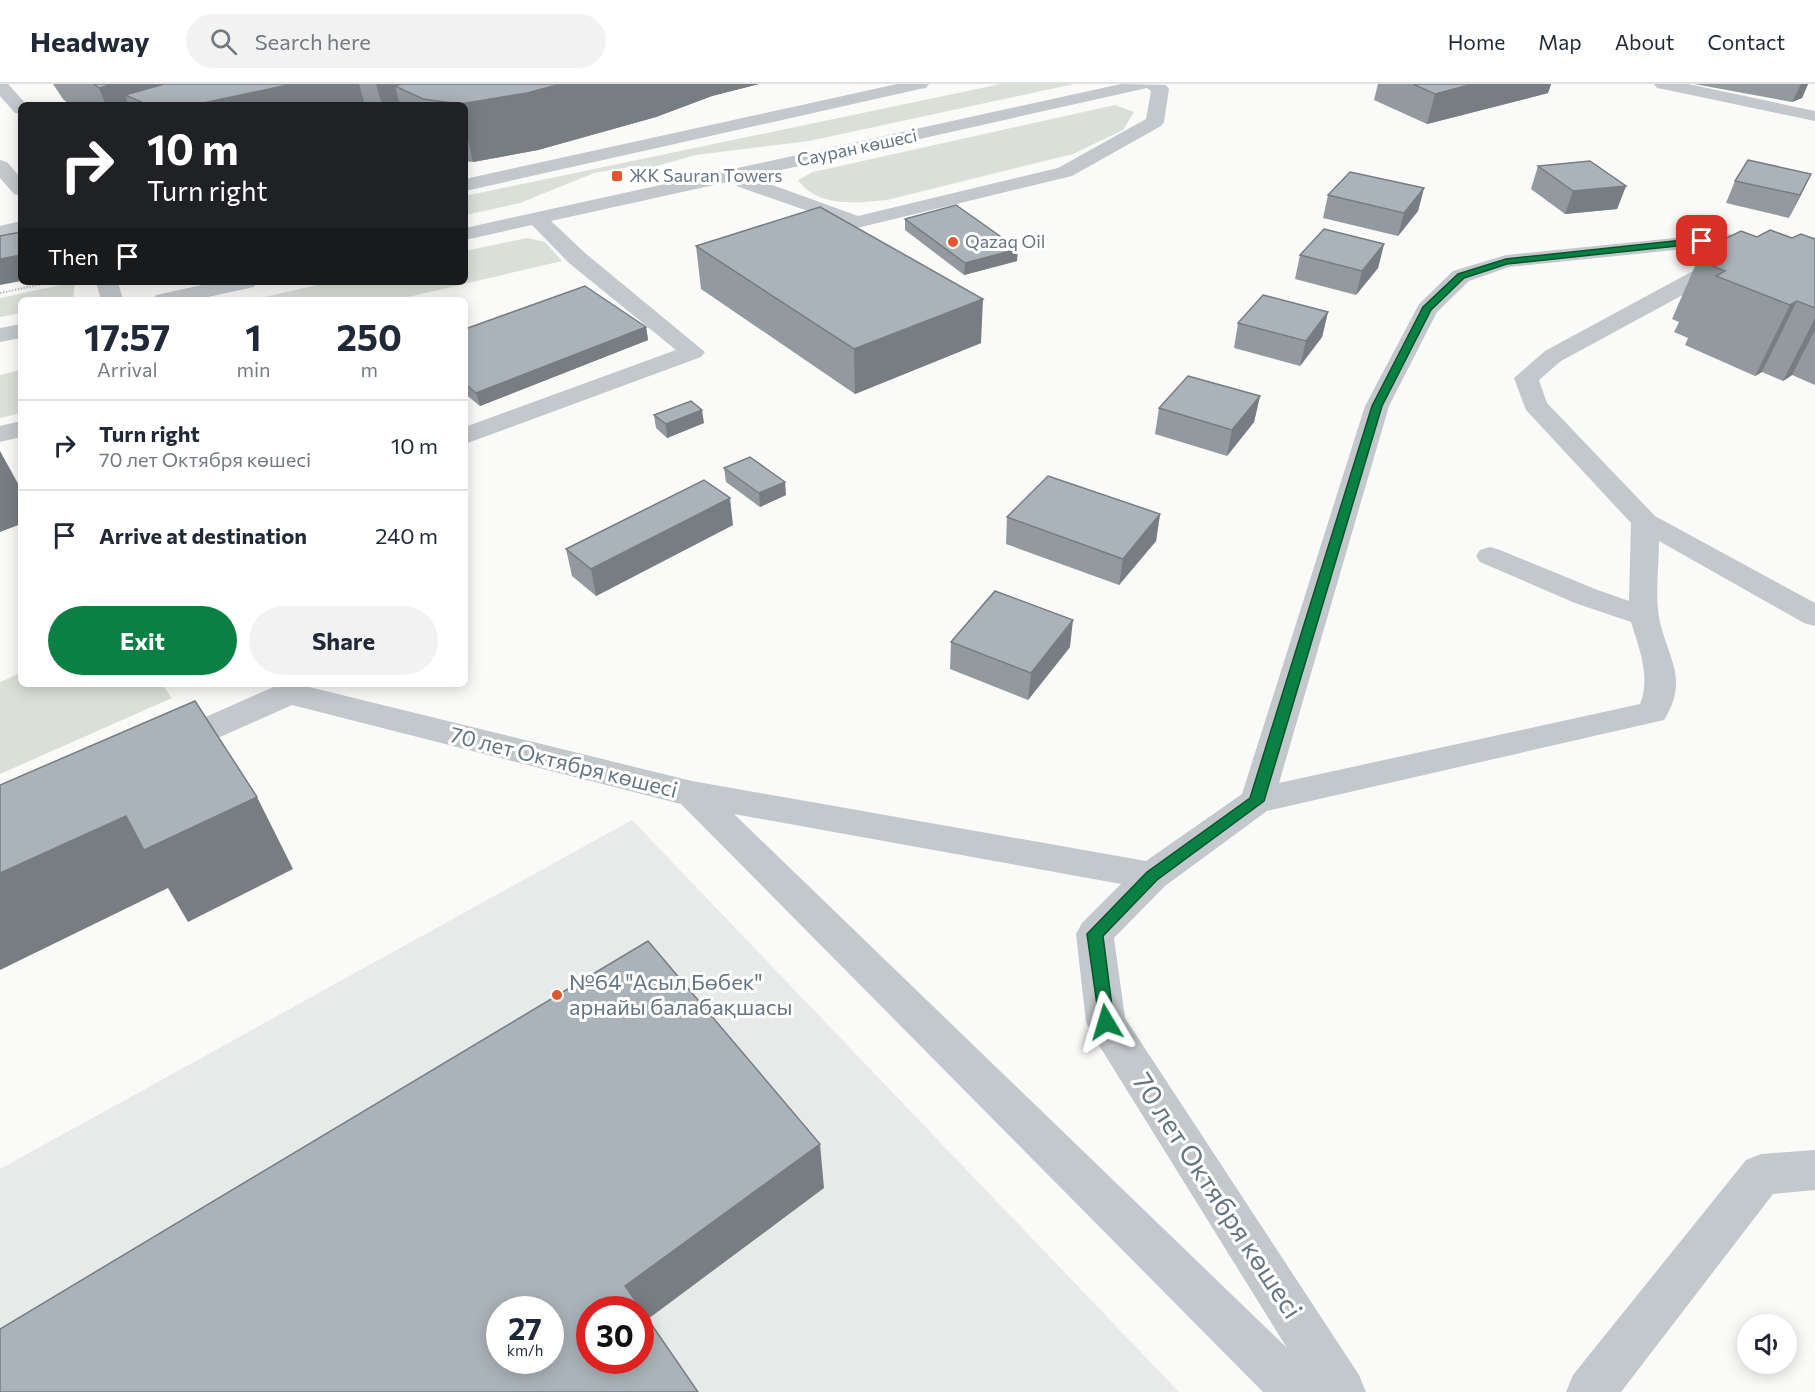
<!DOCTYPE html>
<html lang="en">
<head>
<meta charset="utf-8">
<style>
	:root { --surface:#fff; --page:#f2f2f3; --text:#1f2937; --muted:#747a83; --line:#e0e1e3; --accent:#0b8043 }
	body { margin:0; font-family:Commissioner,sans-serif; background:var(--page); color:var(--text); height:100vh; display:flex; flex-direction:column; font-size:22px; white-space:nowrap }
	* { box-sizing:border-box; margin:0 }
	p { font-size:20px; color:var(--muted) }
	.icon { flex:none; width:33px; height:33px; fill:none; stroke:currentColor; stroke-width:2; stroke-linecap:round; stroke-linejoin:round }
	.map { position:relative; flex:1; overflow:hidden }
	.details { position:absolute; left:18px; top:213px; width:450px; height:390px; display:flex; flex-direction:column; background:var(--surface); border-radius:9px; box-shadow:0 3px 15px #0003 }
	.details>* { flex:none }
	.top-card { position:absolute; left:18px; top:18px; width:450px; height:183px; border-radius:9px; box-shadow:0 3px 15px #0003; background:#202124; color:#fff; overflow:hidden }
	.fabs { position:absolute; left:1737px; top:1230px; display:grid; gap:12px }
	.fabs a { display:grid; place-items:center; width:60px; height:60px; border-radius:50%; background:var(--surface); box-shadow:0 3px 15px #0003; font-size:30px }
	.speed { position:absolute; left:486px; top:1212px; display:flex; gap:12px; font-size:30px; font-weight:700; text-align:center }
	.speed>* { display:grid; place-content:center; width:78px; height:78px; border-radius:50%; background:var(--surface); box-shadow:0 3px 15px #0003; line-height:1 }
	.speed small { font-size:15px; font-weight:400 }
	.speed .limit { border:9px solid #d22; background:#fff; color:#111 }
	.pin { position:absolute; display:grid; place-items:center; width:51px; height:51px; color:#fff; margin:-26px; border-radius:12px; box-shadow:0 3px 9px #0006 }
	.me { position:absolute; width:66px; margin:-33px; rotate:353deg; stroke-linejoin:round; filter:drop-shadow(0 0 4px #0008) }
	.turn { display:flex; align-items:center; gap:21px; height:126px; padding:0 30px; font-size:27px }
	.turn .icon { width:78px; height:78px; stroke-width:2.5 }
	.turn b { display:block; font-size:42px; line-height:51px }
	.then { display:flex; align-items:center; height:57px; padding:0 30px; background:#0003; gap:12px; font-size:22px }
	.eta { display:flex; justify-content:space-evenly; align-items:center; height:102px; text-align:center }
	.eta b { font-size:36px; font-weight:700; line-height:42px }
	.button { display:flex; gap:12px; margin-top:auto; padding:12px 30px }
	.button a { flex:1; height:69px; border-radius:36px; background:var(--accent); color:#fff; font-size:24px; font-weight:700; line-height:69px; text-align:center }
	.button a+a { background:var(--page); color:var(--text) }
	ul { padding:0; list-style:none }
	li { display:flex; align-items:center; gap:18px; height:90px; padding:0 30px; border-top:2px solid var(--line) }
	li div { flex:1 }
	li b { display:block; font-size:22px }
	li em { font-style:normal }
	header { display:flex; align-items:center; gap:36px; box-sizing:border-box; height:84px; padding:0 30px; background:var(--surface); border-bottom:2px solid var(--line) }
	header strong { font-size:28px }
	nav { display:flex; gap:33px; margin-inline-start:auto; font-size:21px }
	.search { width:420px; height:54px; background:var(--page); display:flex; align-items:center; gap:15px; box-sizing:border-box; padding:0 21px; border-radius:33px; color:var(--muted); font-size:22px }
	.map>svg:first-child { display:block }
	.built { fill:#e8e9e9; fill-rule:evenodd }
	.green { fill:#dadfd7 }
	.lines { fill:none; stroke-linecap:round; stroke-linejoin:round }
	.path { stroke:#bbbfc2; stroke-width:2; stroke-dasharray:1.5 1.5; stroke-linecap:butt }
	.minor { fill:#c3c8cc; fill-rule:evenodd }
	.wall { fill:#929a9f }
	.shaded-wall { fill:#777d82 }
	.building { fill:#aab3b9; stroke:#777d82; stroke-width:1.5; fill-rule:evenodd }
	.route { fill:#0b8043; stroke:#07532c; stroke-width:1.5 }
	.poi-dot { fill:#e4572e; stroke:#fff; stroke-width:2 }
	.labels { text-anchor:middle; stroke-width:6; stroke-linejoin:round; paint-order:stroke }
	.far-street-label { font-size:18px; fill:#657683; stroke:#fff }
	.far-poi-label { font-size:18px; fill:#657683; stroke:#fff; text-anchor:start }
	.street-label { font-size:22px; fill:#657683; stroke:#fff }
	.poi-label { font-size:22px; fill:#657683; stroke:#fff; text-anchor:start }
	.near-street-label { font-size:27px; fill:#657683; stroke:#fff }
</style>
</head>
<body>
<header>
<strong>Headway</strong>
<div class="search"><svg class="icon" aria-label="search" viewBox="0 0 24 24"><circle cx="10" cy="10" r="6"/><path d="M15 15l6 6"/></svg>Search here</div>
<nav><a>Home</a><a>Map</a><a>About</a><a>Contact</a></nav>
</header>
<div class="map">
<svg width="1815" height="1308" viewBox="0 0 1815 1308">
	<rect width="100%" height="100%" fill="#fafaf8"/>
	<!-- built -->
	<path class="built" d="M632,736L1179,1308H0V1085ZM500,1226H550V1276H500ZM590,1226H640V1276H590Z"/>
	<!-- green -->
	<g class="green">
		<polygon points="1001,0 1074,0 809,57 696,71 642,86 636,82 594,89 520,119 465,131 465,112"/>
		<path d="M1115,21L1134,28L1123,46L1073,70L887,116C857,119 818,124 798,96L813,88Z"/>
		<polygon points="527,154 545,158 562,177 395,216 252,216 330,198 465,198 465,167"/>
		<polygon points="75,198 73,214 21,216 21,229 0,233 0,214"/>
		<polygon points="21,286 21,329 0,334 0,291"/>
		<polygon points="21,589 21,600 162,600 172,614 0,690 0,598"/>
	</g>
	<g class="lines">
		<!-- path -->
		<polyline class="path" points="0,209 52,198"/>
		<!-- minor -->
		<g class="minor">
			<polygon points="0,0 8,0 27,21 21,21 21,30 15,29 0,12"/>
			<polygon points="897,0 929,0 926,4 920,5 465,107 465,95"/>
			<path d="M1121,0L1166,1L1169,5L1164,38L1161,42L1072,92L857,144L739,103L732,97L551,137L585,169L705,268L701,273L465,360V343L676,266L569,179L532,141L465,156V144ZM1147,4L1151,7L1146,35L1058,84L858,132L750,93Z"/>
			<polygon points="1654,0 1688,0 1815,27 1815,37 1663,5 1657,4"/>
			<polygon points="0,76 7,78 21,94 21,112 14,110 0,94"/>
			<polygon points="21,137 21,149 0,154 0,142"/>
			<path d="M1724,149L1815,169V181L1724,161L1509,183L1469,197L1437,228L1389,322L1279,699L1640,620C1651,593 1639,564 1631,538L1575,519L1480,478L1476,472L1480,466L1490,463L1500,466L1595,505L1629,517L1631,439L1526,326L1514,294L1545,267L1702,182L1724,181L1750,184L1815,201V215L1763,199L1714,194L1561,277L1539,296L1547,319L1655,432L1815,519V542L1804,539L1659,457C1659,481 1655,509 1659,533C1667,574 1690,594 1664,636L1267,727L1165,802L1114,854L1125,934L1359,1291L1366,1308H1263L681,720L292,621L184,669L172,673L160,669L155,661L160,653L278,601L297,600L692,697L1146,777L1242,710L1365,322L1419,220L1453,187L1506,171ZM734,730L1121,800L1082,839L1076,850L1086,938L1092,950L1287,1264Z"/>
			<polygon points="96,198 118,198 123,216 101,216"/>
			<polygon points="216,198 257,198 254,203 194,216 153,216 156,211"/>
			<polygon points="21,240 21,254 0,258 0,244"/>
			<polygon points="21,337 21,353 0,358 0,342"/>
			<polygon points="1815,1066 1815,1106 1773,1110 1621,1308 1566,1308 1573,1291 1746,1076 1761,1070"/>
		</g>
	</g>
	<!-- wall -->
	<g class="wall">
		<polygon points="53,0 759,0 712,12 656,33 538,66 473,78 465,77 465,21 70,21 63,15"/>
		<polygon points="1378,0 1551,0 1548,9 1427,40 1374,16"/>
		<polygon points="1694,0 1808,0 1802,14 1792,18"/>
		<polygon points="1538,82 1626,102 1617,125 1565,130 1531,105"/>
		<polygon points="1811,90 1789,134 1726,119 1735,97"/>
		<polygon points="1424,104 1418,127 1398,152 1323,134 1328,111"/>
		<polygon points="905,135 1017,177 964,191 905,146"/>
		<polygon points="1757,153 1815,155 1815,301 1792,291 1783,297 1762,288 1755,292 1685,261 1688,254 1674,248 1679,238 1672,235 1702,166"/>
		<polygon points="1384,160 1378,184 1356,211 1295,195 1300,171"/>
		<polygon points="696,162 981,259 855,310 701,205"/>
		<polygon points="1328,228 1322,253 1300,282 1234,264 1238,239"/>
		<polygon points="646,243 648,256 480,322 465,310 465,245"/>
		<polygon points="1260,312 1254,338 1227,372 1155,350 1159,324"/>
		<polygon points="654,331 704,339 667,354 656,344"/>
		<polygon points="724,384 786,411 760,423 726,398"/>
		<polygon points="1160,430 1156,457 1119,501 1006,460 1007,433"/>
		<polygon points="733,441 596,512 572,492 566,465"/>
		<polygon points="951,558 1070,563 1028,616 950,585"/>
	</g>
	<!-- shaded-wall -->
	<g class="shaded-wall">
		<polygon points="113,0 166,0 125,11 129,21 106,21 99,4"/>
		<polygon points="292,0 359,0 365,21 194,21"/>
		<polygon points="376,0 435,0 395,2 400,21 382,21"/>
		<polygon points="561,0 759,0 712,12 656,33 538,66 473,78 465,42 465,21 460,20"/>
		<polygon points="1473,0 1551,0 1548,9 1427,40 1435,10"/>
		<polygon points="1801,0 1808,0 1802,14 1792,18"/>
		<polygon points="1811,90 1800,113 1789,134 1800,111"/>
		<polygon points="1626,102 1617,125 1565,130 1573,107"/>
		<polygon points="1424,104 1418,127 1398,152 1404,129"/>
		<polygon points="1384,160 1378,184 1356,211 1362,187"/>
		<polygon points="1018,165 1017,177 964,191 965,179"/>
		<polygon points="21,171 21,197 0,201 0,175"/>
		<polygon points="983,215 981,259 855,310 854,265"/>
		<polygon points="1797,217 1762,288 1755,292 1790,221"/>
		<polygon points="1328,228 1322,253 1300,282 1306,257"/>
		<polygon points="1815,234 1815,246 1792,291 1783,297"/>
		<polygon points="646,243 648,256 480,322 476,309"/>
		<polygon points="1260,312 1254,338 1227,372 1232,346"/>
		<polygon points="702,326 704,339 667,354 666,340"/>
		<polygon points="0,367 21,405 21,440 0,448"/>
		<polygon points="785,398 786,411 760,423 759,409"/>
		<polygon points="730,414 733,441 596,512 591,485"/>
		<polygon points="1160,430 1156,457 1119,501 1123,475"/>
		<polygon points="1073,536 1070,563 1028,616 1031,589"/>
		<polygon points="257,713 293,785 188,838 168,804 0,886 0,789 126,732"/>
		<polygon points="820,1060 824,1104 640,1241 625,1202"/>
	</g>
	<!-- building -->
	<g class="building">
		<polygon points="94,0 113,0 99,4"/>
		<polygon points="164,0 292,0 194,21 148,21 125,11"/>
		<polygon points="401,0 561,0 527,9 460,20 423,15 395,2"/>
		<polygon points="1413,0 1473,0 1435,10"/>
		<polygon points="1748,76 1811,90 1800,111 1735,97"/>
		<polygon points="1590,77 1626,102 1573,107 1538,82"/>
		<polygon points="1350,88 1424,104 1404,129 1328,111"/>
		<polygon points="956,121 1018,165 965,179 905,135"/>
		<polygon points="820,123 983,215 854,265 696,162"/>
		<polygon points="1324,145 1384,160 1362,187 1300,171"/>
		<polygon points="1770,146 1792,154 1801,150 1815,155 1815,224 1797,217 1790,221 1716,192 1725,187 1704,179 1718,172 1702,166 1741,147 1757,153"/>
		<polygon points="21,148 21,171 0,175 0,152"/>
		<polygon points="585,202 646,243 476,309 465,300 465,245"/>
		<polygon points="1263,211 1328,228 1306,257 1238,239"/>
		<polygon points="1188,292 1260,312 1232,346 1159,324"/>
		<polygon points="691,317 702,326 666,340 654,331"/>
		<polygon points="750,373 785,398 759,409 724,384"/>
		<polygon points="1048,392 1160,430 1123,475 1007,433"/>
		<polygon points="704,396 730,414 591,485 566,465"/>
		<polygon points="995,507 1073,536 1031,589 951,558"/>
		<polygon points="195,617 257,713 144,766 126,732 0,789 0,701"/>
		<path d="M648,857L820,1060L625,1202L698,1308H0V1245ZM500,1226H550V1276H500ZM590,1226H640V1276H590Z"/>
	</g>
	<!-- route -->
	<polygon class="route" points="1702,154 1705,155 1705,159 1507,180 1464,194 1431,226 1382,322 1264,717 1157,796 1103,852 1114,938 1112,942 1106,945 1100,942 1087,850 1147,788 1250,714 1372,322 1423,223 1458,190 1506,175"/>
	<!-- markers -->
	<g class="poi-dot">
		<rect x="611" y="86" width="12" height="12" rx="3"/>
		<circle cx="953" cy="158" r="6"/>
		<circle cx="557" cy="911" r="6"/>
	</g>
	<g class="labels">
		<!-- far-street labels -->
		<g class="far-street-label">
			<text transform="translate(857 64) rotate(-12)" y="6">Сауран көшесі</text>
		</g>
		<!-- far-poi labels -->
		<g class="far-poi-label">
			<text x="629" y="98">ЖК Sauran Towers</text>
			<text x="965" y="164">Qazaq Oil</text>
		</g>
		<!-- street labels -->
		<g class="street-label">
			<text transform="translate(564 678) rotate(14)" y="8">70 лет Октября көшесі</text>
		</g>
		<!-- poi labels -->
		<g class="poi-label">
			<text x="569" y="906">№64 "Асыл Бөбек"<tspan x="569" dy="25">арнайы балабақшасы</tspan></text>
		</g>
		<!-- near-street labels -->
		<g class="near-street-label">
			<text transform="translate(1217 1112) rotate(57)" y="9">70 лет Октября көшесі</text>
		</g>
	</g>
</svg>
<div class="fabs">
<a><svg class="icon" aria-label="sound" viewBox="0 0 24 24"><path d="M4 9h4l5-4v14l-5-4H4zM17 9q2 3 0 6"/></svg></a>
</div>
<div class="speed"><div>27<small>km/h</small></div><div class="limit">30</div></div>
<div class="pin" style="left:1702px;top:157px;background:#d93025"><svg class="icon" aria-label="arrive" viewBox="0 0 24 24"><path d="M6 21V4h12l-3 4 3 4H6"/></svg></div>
<svg class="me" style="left:1106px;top:938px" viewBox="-20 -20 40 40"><path d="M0-17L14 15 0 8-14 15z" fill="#0b8043" stroke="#fff" stroke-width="4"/></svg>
<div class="top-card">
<div class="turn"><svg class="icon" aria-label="right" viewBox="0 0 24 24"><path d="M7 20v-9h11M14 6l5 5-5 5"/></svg><div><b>10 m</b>Turn right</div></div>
<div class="then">Then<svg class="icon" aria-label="arrive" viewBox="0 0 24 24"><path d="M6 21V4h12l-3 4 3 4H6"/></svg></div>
</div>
<section class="details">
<div class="eta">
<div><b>17:57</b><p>Arrival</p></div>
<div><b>1</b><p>min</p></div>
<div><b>250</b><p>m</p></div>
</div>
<ul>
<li><svg class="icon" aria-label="right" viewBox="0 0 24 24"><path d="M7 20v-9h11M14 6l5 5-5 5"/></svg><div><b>Turn right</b><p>70 лет Октября көшесі</p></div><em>10 m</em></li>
<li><svg class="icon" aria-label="arrive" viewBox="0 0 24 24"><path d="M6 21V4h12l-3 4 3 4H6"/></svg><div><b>Arrive at destination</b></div><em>240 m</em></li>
</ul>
<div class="button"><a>Exit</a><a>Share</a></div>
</section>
</div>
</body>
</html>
